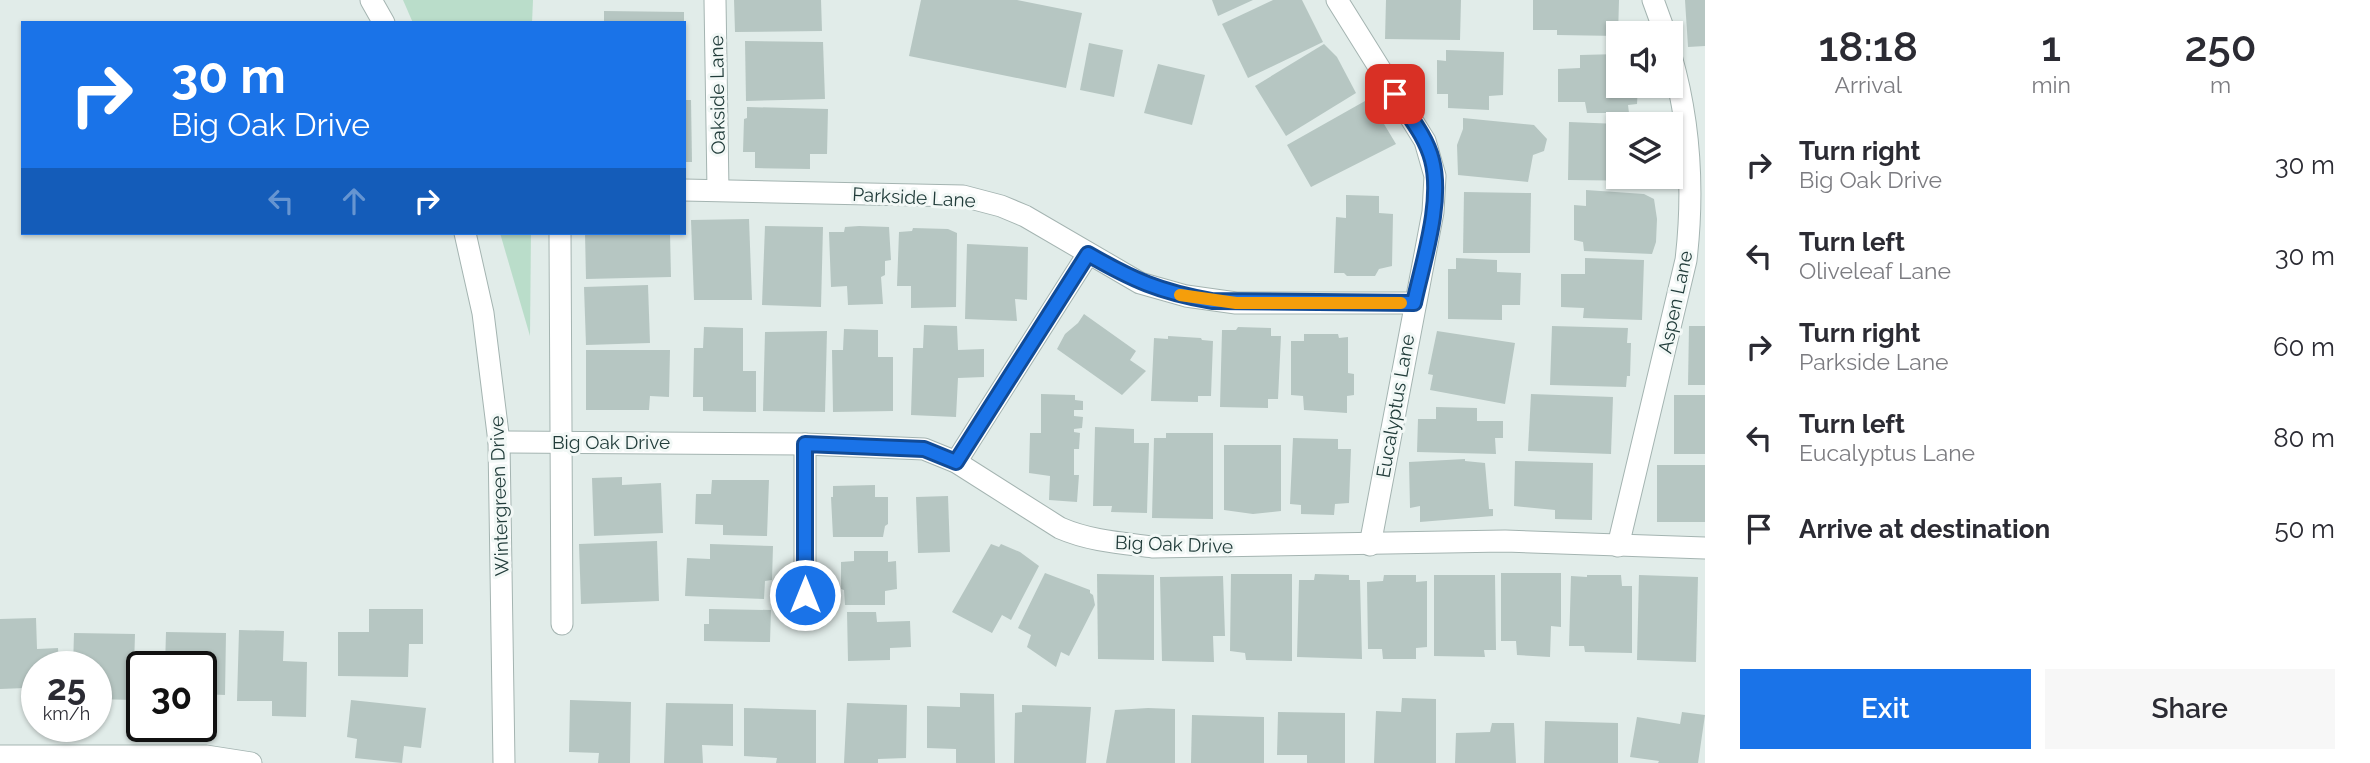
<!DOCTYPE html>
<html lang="en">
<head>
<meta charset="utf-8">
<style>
	:root { --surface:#fff; --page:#f7f7f7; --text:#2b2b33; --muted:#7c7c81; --accent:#1a73e8 }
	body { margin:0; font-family:Raleway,sans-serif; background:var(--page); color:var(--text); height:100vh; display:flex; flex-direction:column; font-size:26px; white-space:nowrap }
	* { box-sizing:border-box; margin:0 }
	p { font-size:23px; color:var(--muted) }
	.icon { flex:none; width:38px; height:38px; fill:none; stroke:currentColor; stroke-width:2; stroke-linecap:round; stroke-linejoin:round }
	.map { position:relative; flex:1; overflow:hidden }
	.panel { display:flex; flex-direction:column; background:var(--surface); width:665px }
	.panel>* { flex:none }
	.guide { position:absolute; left:21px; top:21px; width:665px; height:214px; border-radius:0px; box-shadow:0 2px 5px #0004; background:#1a73e8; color:#fff; overflow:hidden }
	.tools { position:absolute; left:1606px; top:21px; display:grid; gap:14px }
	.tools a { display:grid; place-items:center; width:77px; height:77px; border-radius:0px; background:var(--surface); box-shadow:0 2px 5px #0004; font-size:35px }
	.speed { position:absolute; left:21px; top:651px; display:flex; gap:14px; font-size:35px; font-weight:700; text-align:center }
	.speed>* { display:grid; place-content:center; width:91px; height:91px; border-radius:50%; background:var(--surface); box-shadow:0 2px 5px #0004; line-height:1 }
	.speed small { font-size:18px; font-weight:400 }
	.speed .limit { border:4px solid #111; border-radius:10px; background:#fff; color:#111 }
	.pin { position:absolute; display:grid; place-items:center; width:60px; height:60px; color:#fff; margin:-30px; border-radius:14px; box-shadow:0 4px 10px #0006 }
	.me { position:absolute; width:77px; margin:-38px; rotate:0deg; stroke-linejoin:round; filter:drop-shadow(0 0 5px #0008) }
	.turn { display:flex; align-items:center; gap:24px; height:147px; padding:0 35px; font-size:32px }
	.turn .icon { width:91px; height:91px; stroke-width:2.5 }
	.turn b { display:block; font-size:49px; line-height:60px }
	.lanes { display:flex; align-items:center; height:66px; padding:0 35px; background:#0003; justify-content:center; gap:35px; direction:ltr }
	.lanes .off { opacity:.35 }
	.eta { display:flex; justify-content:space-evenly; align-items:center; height:119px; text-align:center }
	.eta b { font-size:42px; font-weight:600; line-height:49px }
	.button { display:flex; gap:14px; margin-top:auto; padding:14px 35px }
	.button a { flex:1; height:80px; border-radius:0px; background:var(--accent); color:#fff; font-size:28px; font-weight:600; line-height:80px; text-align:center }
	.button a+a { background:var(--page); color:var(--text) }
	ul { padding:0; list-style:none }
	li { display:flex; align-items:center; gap:21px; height:91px; padding:0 35px }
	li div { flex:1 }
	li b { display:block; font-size:26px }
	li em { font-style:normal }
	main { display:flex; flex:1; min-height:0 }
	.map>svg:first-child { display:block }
	.green { fill:#baddca }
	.building { fill:#b6c6c2 }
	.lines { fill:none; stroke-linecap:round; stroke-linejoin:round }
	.minor-casing { stroke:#a4b4b1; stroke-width:23 }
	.minor { stroke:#fff; stroke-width:21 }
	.route-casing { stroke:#114b97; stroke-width:18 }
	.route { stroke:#1a73e8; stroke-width:12 }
	.slow { stroke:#f59e0b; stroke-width:12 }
	.labels { text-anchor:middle; stroke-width:6; stroke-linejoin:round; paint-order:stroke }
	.street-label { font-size:19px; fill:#213c3a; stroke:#f2f8f6 }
</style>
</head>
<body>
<main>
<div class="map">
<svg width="1705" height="763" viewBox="0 0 1705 763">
	<rect width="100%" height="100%" fill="#e1ece9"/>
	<!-- green -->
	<g class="green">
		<polygon points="403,0 533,0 532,23 413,23"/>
		<polygon points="500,233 531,233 530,336"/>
	</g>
	<!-- building -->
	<g class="building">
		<polygon points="734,0 821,0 822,31 735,32"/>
		<polygon points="921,0 1017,0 1082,13 1066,88 909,56"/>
		<polygon points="1212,0 1253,0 1218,16"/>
		<polygon points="1273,0 1302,0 1323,42 1248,78 1222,24"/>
		<polygon points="1386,0 1461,0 1460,40 1385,39"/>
		<polygon points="1533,0 1619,0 1618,36 1557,35 1557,30 1533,30"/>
		<polygon points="1685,0 1705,0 1705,46 1688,47"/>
		<polygon points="604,11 684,12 684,23 604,23"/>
		<polygon points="745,41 823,42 825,99 746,101"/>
		<polygon points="1089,43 1123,50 1114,97 1080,90"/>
		<polygon points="1324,44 1337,57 1356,93 1286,136 1255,86"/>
		<polygon points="1446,50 1504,52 1503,95 1489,96 1489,110 1448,108 1448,94 1437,94 1437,60 1446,61"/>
		<polygon points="1619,54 1619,86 1638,86 1637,104 1628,105 1629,113 1587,113 1585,102 1558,102 1558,69 1580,68 1580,55"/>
		<polygon points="1158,64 1205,75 1192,125 1144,113"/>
		<polygon points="684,100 691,100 692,162 684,162"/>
		<polygon points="1365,101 1375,115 1378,114 1396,144 1311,187 1287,145"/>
		<polygon points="747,107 828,109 827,154 810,154 810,169 755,168 755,152 743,152 744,119 747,118"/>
		<polygon points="1463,118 1534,125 1547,139 1544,151 1533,155 1528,182 1458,175 1457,145 1463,129"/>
		<polygon points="1569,122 1619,124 1619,177 1651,177 1651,181 1568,180"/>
		<polygon points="1586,190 1644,194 1654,199 1657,219 1656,242 1652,254 1584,251 1583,242 1574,240 1574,205 1586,206"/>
		<polygon points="1464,192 1531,193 1530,253 1463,253"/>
		<polygon points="1346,195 1379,196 1379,213 1393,214 1392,266 1379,269 1375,276 1347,276 1344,273 1334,273 1336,217 1346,218"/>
		<polygon points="749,219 752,300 694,300 691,220"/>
		<polygon points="765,226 823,227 821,307 762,305"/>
		<polygon points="859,226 889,227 891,260 885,261 885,275 881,277 883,304 848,305 847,286 831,287 829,232 844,232 845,227"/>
		<polygon points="913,228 948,229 957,233 956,307 911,308 911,286 897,286 899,232 912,231"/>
		<polygon points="585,233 670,233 671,277 586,279"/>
		<polygon points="967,244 1028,247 1027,300 1015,299 1017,321 965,319"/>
		<polygon points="1456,258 1497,260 1497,272 1521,273 1520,305 1502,305 1502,320 1448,319 1448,269 1456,269"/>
		<polygon points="1585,258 1644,260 1642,320 1583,318 1584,308 1561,307 1561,274 1585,274"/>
		<polygon points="648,285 650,343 586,345 584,287"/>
		<polygon points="1084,314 1136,351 1130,360 1146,371 1122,395 1057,349 1065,334 1078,323"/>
		<polygon points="924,325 957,326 958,350 984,349 984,377 958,378 956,417 911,415 913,348 923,348"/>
		<polygon points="1552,326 1628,328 1627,343 1631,343 1630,376 1627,376 1626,387 1550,385"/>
		<polygon points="1689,326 1705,326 1705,385 1688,385"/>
		<polygon points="704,327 743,328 743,371 756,371 756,412 703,411 703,397 693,397 694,348 703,348"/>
		<polygon points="1238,327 1271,328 1271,336 1281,336 1278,399 1268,399 1268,408 1220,407 1222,330 1236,330"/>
		<polygon points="844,329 878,330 878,357 893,357 893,411 833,412 832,350 843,350"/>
		<polygon points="827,331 825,412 763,411 765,332"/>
		<polygon points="1437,331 1515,343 1505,404 1430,390 1433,375 1428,374"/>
		<polygon points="1304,334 1338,334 1339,338 1348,337 1348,373 1354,374 1354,395 1347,396 1347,413 1304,410 1303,396 1291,395 1291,341 1304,341"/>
		<polygon points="1168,336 1201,338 1202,340 1213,341 1211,396 1198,396 1198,402 1151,401 1154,338 1168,339"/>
		<polygon points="586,350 670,350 669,397 650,396 649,410 586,410"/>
		<polygon points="1041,394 1075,395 1075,400 1083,401 1083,410 1074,410 1074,416 1083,417 1082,428 1074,429 1074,432 1080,433 1079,449 1074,449 1074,475 1079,475 1077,502 1049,500 1050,476 1029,473 1030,433 1041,433"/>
		<polygon points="1531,394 1613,397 1611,454 1528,451"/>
		<rect x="1674" y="395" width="31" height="59"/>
		<polygon points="1436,407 1477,408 1477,421 1503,421 1503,438 1495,438 1496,454 1417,452 1418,419 1436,419"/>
		<polygon points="1095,427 1134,429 1134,443 1149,443 1147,513 1111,512 1112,506 1093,506"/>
		<polygon points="1166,433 1213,433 1213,519 1152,518 1154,438 1166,438"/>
		<polygon points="1293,438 1338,439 1338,449 1351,449 1349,503 1335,504 1334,515 1301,514 1301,505 1290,504"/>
		<polygon points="1224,445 1281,445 1281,511 1253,514 1224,510"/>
		<polygon points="1465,459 1465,461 1485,463 1489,509 1493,509 1493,516 1420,522 1420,506 1410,508 1409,462"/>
		<polygon points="1515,461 1593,463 1592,520 1555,519 1555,510 1514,506"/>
		<rect x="1657" y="465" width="48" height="57"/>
		<polygon points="622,477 622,485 661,483 663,533 594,536 592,478"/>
		<polygon points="712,480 769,480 767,536 723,535 723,525 695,524 696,494 711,494"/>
		<polygon points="875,485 875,497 888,497 888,524 885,526 883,537 833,537 831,497 833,497 833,486"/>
		<polygon points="948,496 950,552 918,553 916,497"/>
		<polygon points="657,541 659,601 581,604 579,544"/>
		<polygon points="710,544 773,546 772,580 765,581 764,599 685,596 687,558 710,559"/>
		<polygon points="991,544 999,547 1001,544 1020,552 1039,566 1011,620 1002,615 992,633 952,612"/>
		<polygon points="854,551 888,551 888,562 896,561 897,589 885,591 885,605 845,605 844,590 841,589 841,562 854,561"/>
		<polygon points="1045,573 1090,590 1090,593 1093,595 1095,605 1069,656 1061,652 1056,667 1027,647 1031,635 1018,628"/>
		<polygon points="1501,573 1561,573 1561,627 1551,626 1550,657 1517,655 1516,641 1501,641"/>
		<polygon points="1097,574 1154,575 1154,660 1098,659"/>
		<polygon points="1231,574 1292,574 1292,661 1246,660 1245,653 1230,651"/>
		<polygon points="1315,574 1349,575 1349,580 1360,580 1362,659 1297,657 1299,580 1314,580"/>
		<polygon points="1384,575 1416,575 1416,582 1427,581 1427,647 1416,648 1416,659 1383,659 1382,649 1368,649 1367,582 1383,581"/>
		<polygon points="1434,575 1495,575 1496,650 1484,650 1485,657 1434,656"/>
		<polygon points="1587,575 1621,575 1622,586 1632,586 1632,653 1585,652 1584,646 1569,646 1571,576 1587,577"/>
		<polygon points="1639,575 1698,577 1696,662 1637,660"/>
		<polygon points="1223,576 1225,636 1213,636 1214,662 1162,661 1160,577"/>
		<polygon points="369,609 423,609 423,644 409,644 408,677 338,676 338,632 369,632"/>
		<polygon points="709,609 771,610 770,642 704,641 704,624 709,624"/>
		<polygon points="847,612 876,612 877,622 910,621 911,647 890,648 890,660 848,661"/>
		<polygon points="36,618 37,649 58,648 59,667 37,667 37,703 26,703 25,688 0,689 0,619"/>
		<polygon points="239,630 284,631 283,661 307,662 306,717 272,716 272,701 237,701"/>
		<polygon points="166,632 226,633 225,695 201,694 201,667 165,667"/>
		<polygon points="74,633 135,634 133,700 96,699 96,667 73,667"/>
		<polygon points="960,693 994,694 995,763 956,763 956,749 927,748 927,706 960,707"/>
		<polygon points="1402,698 1436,699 1436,763 1374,763 1376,711 1401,712"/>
		<polygon points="351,700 426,708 421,748 404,746 402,763 355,758 357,739 347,737"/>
		<polygon points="570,700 631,702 630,763 598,763 599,753 569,752"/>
		<polygon points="666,703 733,704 733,746 702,745 703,763 664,763"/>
		<polygon points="847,703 907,705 906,758 878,759 878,763 844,763"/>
		<polygon points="1022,705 1091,707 1086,763 1014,763 1015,713 1022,712"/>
		<polygon points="744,708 816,710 816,763 776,763 777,758 744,756"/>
		<polygon points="1148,708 1175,709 1175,763 1106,763 1115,710"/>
		<polygon points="1278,712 1345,713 1345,763 1307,763 1307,755 1277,755"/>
		<polygon points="1682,712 1705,715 1698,763 1658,763 1659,761 1630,757 1637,717 1680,724"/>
		<polygon points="1192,715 1264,717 1264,763 1191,763"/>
		<polygon points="1545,721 1618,723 1618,763 1544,763"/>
		<polygon points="1492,723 1514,723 1516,763 1455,763 1456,733 1490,732"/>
	</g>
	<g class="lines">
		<!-- minor casing -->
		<g class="minor-casing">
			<g id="minor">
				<polyline points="371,0 384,23"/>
				<polyline points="715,0 718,190"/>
				<polyline points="1337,0 1425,141 1435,176 1433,212 1370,545"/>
				<polyline points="1653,0 1665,33"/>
				<polyline points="684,190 963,196 1001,206 1025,216 1140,283 1186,296 1236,303 1414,303"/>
				<polyline points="465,233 483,313 499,442 504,763"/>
				<polyline points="560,233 562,624"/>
				<path d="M499,442L805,444L924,449L956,462L1060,528C1090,541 1121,543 1153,547L1505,541L1705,548"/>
				<polyline points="805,444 805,595"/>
				<polyline points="956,462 1088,254"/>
				<path d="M1618,546L1686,260C1694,191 1690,122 1671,56"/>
				<polyline points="0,756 206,756 251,763"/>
			</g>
		</g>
		<!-- minor -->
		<use href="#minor" class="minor"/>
	</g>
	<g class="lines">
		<!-- route casing -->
		<g class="route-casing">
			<path id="route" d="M805,595V444L924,449L956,462L1088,254C1133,280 1160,292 1212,301L1414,303C1423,261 1443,202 1432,160C1426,136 1408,115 1395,94"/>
		</g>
		<!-- route -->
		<use href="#route" class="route"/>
		<!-- slow -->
		<polyline class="slow" points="1180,295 1236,303 1401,303"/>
	</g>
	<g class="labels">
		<!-- street labels -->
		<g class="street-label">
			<text transform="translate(717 95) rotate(-91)" y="7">Oakside Lane</text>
			<text transform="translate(914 197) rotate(3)" y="7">Parkside Lane</text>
			<text transform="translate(1675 302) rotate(-78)" y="7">Aspen Lane</text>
			<text transform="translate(1395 406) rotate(-80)" y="7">Eucalyptus Lane</text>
			<text x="611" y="449">Big Oak Drive</text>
			<text transform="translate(499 496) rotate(-92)" y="7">Wintergreen Drive</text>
			<text transform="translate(1174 544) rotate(2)" y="7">Big Oak Drive</text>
		</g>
	</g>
</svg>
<div class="tools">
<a><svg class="icon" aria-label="sound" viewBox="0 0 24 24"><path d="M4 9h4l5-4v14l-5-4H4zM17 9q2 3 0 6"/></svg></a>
<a><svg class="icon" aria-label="layers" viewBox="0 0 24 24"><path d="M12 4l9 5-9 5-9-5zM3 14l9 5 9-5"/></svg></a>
</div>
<div class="speed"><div>25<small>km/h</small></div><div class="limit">30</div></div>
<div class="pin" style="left:1395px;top:94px;background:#d93025"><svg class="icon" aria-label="arrive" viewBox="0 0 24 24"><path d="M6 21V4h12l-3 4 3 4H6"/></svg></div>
<svg class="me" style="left:805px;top:595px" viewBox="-20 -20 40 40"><circle r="17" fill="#1a73e8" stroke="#fff" stroke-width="3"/><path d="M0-11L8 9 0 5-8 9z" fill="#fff"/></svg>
<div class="guide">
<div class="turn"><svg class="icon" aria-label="right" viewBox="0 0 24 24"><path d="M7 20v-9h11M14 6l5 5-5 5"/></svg><div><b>30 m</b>Big Oak Drive</div></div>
<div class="lanes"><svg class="icon off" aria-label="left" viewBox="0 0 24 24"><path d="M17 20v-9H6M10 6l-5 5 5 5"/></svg><svg class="icon off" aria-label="ahead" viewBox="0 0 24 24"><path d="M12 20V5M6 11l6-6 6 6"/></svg><svg class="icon" aria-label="right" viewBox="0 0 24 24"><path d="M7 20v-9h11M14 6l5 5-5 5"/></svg></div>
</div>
</div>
<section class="panel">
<div class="eta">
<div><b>18:18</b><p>Arrival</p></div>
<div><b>1</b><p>min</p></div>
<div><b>250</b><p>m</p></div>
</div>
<ul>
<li><svg class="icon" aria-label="right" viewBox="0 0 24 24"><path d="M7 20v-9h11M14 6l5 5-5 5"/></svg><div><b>Turn right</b><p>Big Oak Drive</p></div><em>30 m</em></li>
<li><svg class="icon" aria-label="left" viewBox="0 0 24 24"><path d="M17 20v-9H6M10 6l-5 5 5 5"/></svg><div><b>Turn left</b><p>Oliveleaf Lane</p></div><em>30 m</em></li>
<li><svg class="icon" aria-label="right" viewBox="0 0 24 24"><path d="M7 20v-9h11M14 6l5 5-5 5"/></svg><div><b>Turn right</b><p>Parkside Lane</p></div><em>60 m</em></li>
<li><svg class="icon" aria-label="left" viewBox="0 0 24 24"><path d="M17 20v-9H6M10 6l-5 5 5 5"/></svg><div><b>Turn left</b><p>Eucalyptus Lane</p></div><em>80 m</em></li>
<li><svg class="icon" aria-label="arrive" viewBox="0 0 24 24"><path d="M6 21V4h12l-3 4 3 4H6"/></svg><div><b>Arrive at destination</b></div><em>50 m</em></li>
</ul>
<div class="button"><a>Exit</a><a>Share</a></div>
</section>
</main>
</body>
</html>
